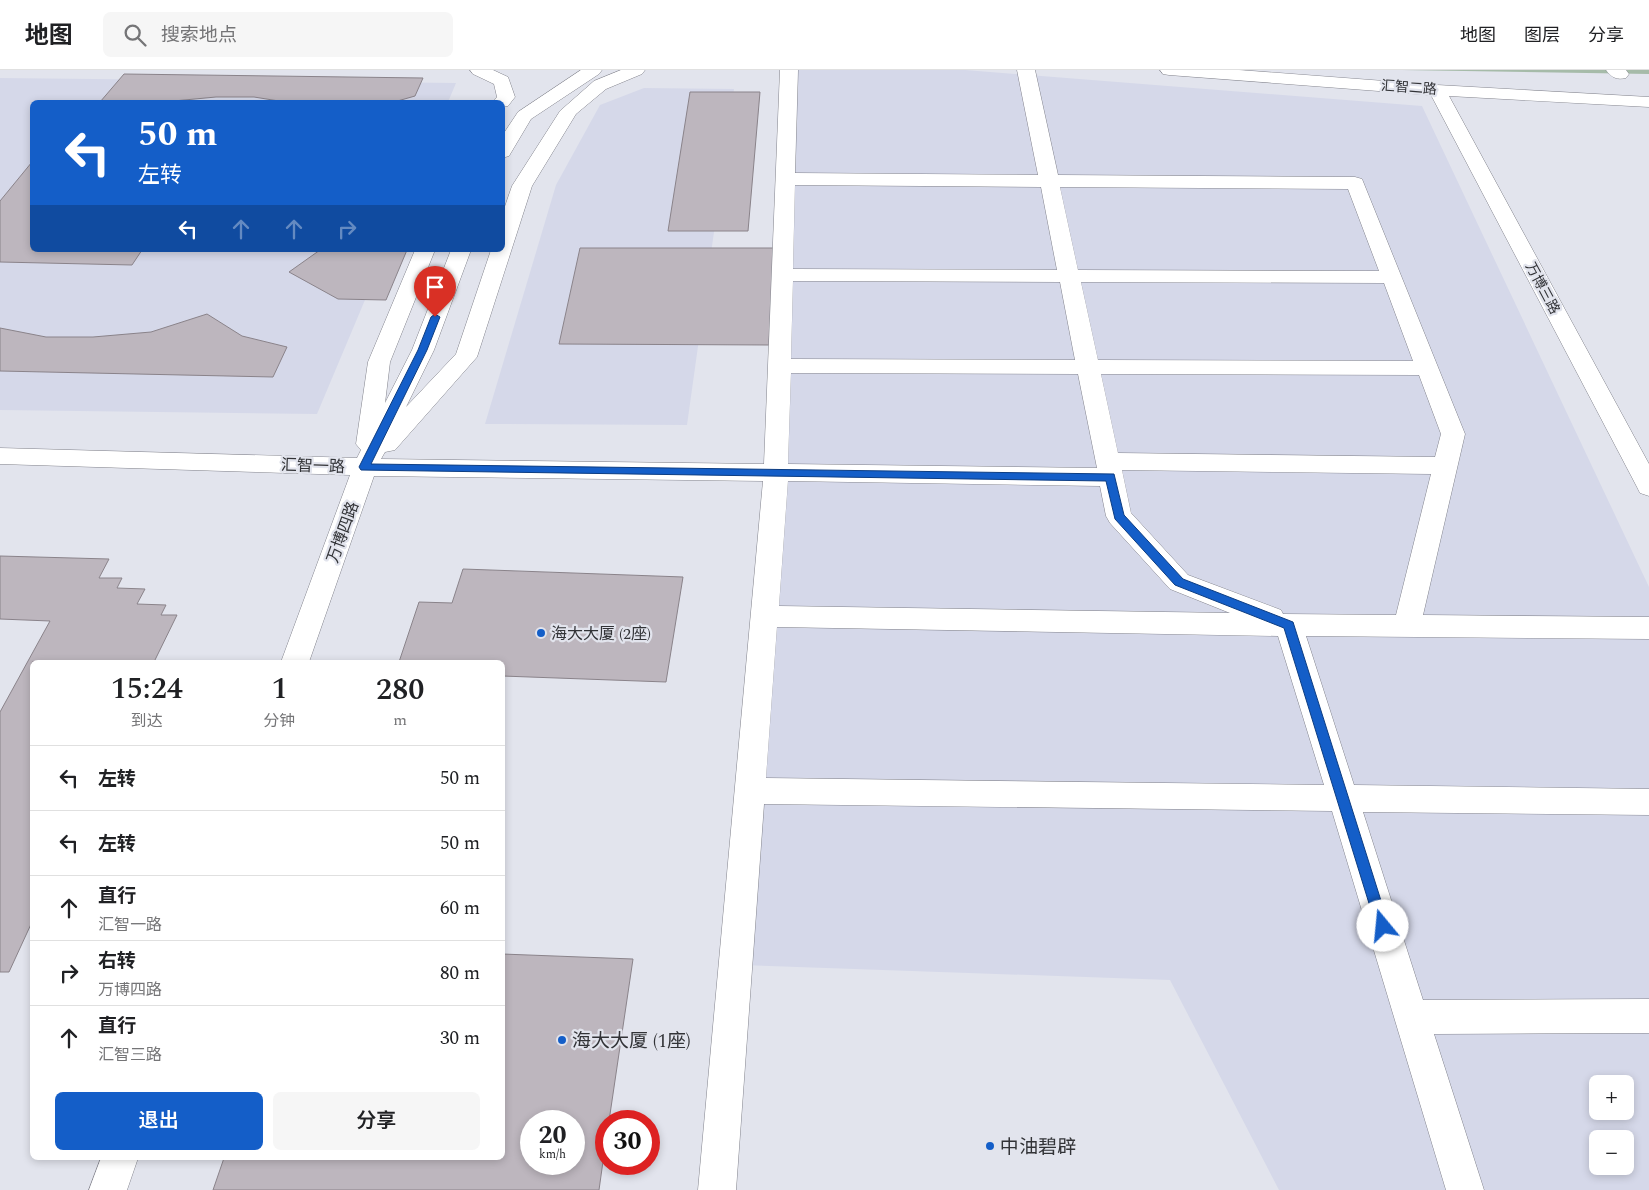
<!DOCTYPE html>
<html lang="zh">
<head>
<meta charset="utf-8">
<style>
	:root { --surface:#fff; --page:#f6f6f6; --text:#202124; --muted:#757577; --line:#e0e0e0; --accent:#145ec8 }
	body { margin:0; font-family:Spectral,"Noto Sans SC",serif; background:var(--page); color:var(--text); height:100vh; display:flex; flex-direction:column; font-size:19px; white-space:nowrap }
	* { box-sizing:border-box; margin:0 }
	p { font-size:16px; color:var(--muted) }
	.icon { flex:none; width:28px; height:28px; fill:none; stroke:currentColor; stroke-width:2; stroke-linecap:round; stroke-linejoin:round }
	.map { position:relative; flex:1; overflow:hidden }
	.sheet { position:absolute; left:30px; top:590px; width:475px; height:500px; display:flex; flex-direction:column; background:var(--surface); border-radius:8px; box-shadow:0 2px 8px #0003 }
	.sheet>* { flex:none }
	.banner { position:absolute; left:30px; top:30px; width:475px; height:152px; border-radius:8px; box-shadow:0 2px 8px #0003; background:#145ec8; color:#fff; overflow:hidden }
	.fabs { position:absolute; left:1589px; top:1005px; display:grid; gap:10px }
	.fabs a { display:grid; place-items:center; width:45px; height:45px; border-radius:8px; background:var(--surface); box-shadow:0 2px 8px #0003; font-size:25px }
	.speed { position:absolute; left:520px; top:1040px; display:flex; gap:10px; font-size:25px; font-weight:700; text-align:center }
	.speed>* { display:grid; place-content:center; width:65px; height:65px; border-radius:50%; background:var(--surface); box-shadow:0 2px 8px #0003; line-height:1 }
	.speed small { font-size:12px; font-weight:400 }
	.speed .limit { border:8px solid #d22; background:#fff; color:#111 }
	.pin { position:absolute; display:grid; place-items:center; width:42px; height:42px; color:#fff; margin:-51px -21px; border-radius:50% 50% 50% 0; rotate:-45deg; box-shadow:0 0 5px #0007 }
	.pin .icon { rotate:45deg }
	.me { position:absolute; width:55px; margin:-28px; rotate:343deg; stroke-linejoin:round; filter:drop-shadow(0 0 4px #0008) }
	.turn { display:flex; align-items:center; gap:18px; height:105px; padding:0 25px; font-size:22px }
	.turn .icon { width:65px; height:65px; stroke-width:2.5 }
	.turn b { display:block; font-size:35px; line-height:42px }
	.lanes { display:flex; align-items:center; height:48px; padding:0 25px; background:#0003; justify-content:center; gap:25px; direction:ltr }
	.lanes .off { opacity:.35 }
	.eta { display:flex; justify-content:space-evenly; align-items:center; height:85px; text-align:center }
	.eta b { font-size:30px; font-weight:600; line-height:35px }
	.action { display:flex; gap:10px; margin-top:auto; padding:10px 25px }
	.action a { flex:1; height:58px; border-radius:8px; background:var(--accent); color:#fff; font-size:20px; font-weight:600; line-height:58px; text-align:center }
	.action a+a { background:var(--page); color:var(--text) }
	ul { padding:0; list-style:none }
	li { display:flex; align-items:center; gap:15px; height:65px; padding:0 25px; border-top:1px solid var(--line) }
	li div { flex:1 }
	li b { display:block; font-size:19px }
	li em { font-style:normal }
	header { display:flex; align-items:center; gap:30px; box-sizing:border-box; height:70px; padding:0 25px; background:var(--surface); border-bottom:1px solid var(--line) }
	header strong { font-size:24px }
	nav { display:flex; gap:28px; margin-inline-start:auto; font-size:18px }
	.search { width:350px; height:45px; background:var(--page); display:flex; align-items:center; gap:12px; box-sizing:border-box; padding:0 18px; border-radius:8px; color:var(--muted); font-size:19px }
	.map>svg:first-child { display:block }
	.built { fill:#d5d8e9; fill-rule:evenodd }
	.green { fill:#a6bba9 }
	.building { fill:#bdb6be; stroke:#8a838a; fill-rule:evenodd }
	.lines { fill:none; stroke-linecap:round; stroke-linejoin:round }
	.minor-casing { stroke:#82838c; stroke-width:1 }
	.minor { fill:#fff; fill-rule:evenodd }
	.route { fill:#145ec8; stroke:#0d3d82 }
	.poi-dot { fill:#145ec8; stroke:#e2e4ed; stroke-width:2 }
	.labels { text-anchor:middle; stroke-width:4.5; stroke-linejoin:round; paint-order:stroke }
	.far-street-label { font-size:14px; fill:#323337; stroke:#e2e4ed }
	.street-label { font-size:16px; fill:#323337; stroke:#e2e4ed }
	.poi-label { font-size:16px; fill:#323337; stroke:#e2e4ed; text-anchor:start }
	.near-poi-label { font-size:19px; fill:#323337; stroke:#e2e4ed; text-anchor:start }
</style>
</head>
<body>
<header>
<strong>地图</strong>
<div class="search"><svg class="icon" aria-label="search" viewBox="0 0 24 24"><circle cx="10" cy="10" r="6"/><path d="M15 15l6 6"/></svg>搜索地点</div>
<nav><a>地图</a><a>图层</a><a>分享</a></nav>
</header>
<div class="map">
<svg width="1649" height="1120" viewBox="0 0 1649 1120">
	<rect width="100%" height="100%" fill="#e2e4ed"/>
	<!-- built -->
	<g class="built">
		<path d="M796,0H965L1422,36L1649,517V1120H1279L1170,910L742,895ZM1598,1014H1625V1041H1598ZM1598,1069H1625V1096H1598Z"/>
		<polygon points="0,8 456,13 448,32 32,32 32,180 386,180 317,344 0,340"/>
		<polygon points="644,18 734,19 687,355 485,354 556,115 600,35"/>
	</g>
	<!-- green -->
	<polygon class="green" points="1402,0 1649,0 1649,4"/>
	<!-- building -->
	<g class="building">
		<polygon points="124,4 423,8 415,26 394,32 285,32 254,27 216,27 163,32 100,32"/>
		<polygon points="690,22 760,22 748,161 668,161"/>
		<polygon points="32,92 32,180 142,180 132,195 0,192 0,131"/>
		<polygon points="580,178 774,178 769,275 559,274"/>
		<polygon points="320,180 407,180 386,230 338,229 289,202"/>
		<polygon points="207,244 242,266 287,277 273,307 0,301 0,258 46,267 93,267 151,262"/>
		<polygon points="0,486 109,489 99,508 122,508 117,518 145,519 137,534 166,535 161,545 177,545 154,592 32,592 32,852 9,902 0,902 0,642 50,551 0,549"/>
		<polygon points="463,499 683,507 666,612 502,606 502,592 399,592 419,532 452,533"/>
		<path d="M502,884L633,889L609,1051H606V1070L599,1120H213L224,1088H502ZM531,1051H574V1094H531Z"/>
	</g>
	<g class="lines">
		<!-- minor casing -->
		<g class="minor-casing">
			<g id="minor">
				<polygon points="470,0 493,0 508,7 515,27 508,36 502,37 502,32 493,32 497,27 494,14 473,4"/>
				<polygon points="581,0 602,0 599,4 531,49 509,86 502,88 502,66 518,42"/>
				<path d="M621,0H645L642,4L606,19L576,44L532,116L477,287L395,380L385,382L381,389L764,394L780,0H798L795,103L1038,105L1017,0H1035L1058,105L1355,107L1362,109L1465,364L1423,545L1649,547V569L1306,566L1354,715L1649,719V745L1363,742L1423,930L1649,929V963L1434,964L1484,1120H1446L1332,741L764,734L736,1120H698L763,411L374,406L309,592H281L350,405L0,394V378L357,388L361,380L356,374L368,292L415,180H435L390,292L385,333L412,280L451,180H471L434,280L406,337L456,284L491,180H502V145L512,116L560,41L594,11ZM795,115L1041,117L1057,200L793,199ZM1060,117L1348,119L1379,201L1078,200ZM793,211L1060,212L1075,290L791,289ZM1081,212L1384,213L1413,291L1098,290ZM791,303L1078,304L1097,398L788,394ZM1101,304L1419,305L1441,364L1435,387L1118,383ZM1122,400L1431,404L1396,545L1283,544L1281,540L1188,505L1131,443ZM788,411L1100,416L1106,446L1110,453L1170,519L1230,543L779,536ZM777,557L1278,566L1324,715L766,708Z"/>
				<polygon points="1160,0 1239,0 1437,15 1649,27 1649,37 1449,26 1649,394 1649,426 1640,423 1637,417 1431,25 1169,5 1163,4"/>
				<path d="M1606,0H1626L1629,4L1626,8C1617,10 1612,8 1606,0Z"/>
				<polygon points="101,1088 138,1088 127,1120 89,1120"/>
			</g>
		</g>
		<!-- minor -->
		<use href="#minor" class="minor"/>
	</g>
	<!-- route -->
	<polygon class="route" points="435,244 440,247 427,280 371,394 1114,404 1124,445 1183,509 1293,552 1389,856 1387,861 1383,862 1378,861 1376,856 1284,558 1175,515 1115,449 1106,411 361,400 359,397 418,280 431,247"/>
	<!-- markers -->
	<g class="poi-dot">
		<circle cx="541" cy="563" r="5"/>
		<circle cx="562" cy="970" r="5"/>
		<circle cx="990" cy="1076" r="5"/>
	</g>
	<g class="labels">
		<!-- far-street labels -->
		<g class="far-street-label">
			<text transform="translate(1409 17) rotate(4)" y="5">汇智二路</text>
			<text transform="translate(1543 218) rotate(62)" y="5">万博三路</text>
		</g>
		<!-- street labels -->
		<g class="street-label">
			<text transform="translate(313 395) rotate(2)" y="6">汇智一路</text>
			<text transform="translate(342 462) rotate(-70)" y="6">万博四路</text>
		</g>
		<!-- poi labels -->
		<g class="poi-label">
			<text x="551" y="569">海大大厦 (2座)</text>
		</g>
		<!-- near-poi labels -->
		<g class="near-poi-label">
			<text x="572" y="977">海大大厦 (1座)</text>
			<text x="1000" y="1083">中油碧辟</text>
		</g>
	</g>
</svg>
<div class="fabs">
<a>+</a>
<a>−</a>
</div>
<div class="speed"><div>20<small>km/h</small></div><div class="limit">30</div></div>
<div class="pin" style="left:435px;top:247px;background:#d93025"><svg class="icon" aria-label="arrive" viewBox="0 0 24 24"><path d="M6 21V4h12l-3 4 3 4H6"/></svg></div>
<svg class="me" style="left:1383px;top:856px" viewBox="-20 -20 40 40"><circle r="19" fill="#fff"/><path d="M0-13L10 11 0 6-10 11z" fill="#145ec8"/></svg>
<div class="banner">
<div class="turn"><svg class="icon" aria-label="left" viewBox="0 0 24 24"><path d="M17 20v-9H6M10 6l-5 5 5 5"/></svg><div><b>50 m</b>左转</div></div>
<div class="lanes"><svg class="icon" aria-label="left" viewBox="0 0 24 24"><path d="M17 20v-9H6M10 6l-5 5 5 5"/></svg><svg class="icon off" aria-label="ahead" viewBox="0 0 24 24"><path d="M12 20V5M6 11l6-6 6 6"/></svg><svg class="icon off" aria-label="ahead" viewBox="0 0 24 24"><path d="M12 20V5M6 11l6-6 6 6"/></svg><svg class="icon off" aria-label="right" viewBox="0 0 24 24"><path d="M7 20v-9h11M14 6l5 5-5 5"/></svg></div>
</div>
<section class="sheet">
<div class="eta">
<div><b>15:24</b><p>到达</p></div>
<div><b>1</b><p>分钟</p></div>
<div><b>280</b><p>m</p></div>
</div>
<ul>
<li><svg class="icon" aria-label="left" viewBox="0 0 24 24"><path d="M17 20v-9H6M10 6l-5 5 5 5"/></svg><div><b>左转</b></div><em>50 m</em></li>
<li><svg class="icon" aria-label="left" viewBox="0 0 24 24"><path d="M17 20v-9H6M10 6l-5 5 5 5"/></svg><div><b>左转</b></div><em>50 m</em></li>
<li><svg class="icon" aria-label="ahead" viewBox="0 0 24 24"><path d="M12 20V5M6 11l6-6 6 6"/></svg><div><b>直行</b><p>汇智一路</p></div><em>60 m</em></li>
<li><svg class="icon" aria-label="right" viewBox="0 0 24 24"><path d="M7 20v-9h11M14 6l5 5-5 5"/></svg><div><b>右转</b><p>万博四路</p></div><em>80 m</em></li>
<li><svg class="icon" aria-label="ahead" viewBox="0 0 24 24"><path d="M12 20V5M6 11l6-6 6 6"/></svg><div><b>直行</b><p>汇智三路</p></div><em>30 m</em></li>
</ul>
<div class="action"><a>退出</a><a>分享</a></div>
</section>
</div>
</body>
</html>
